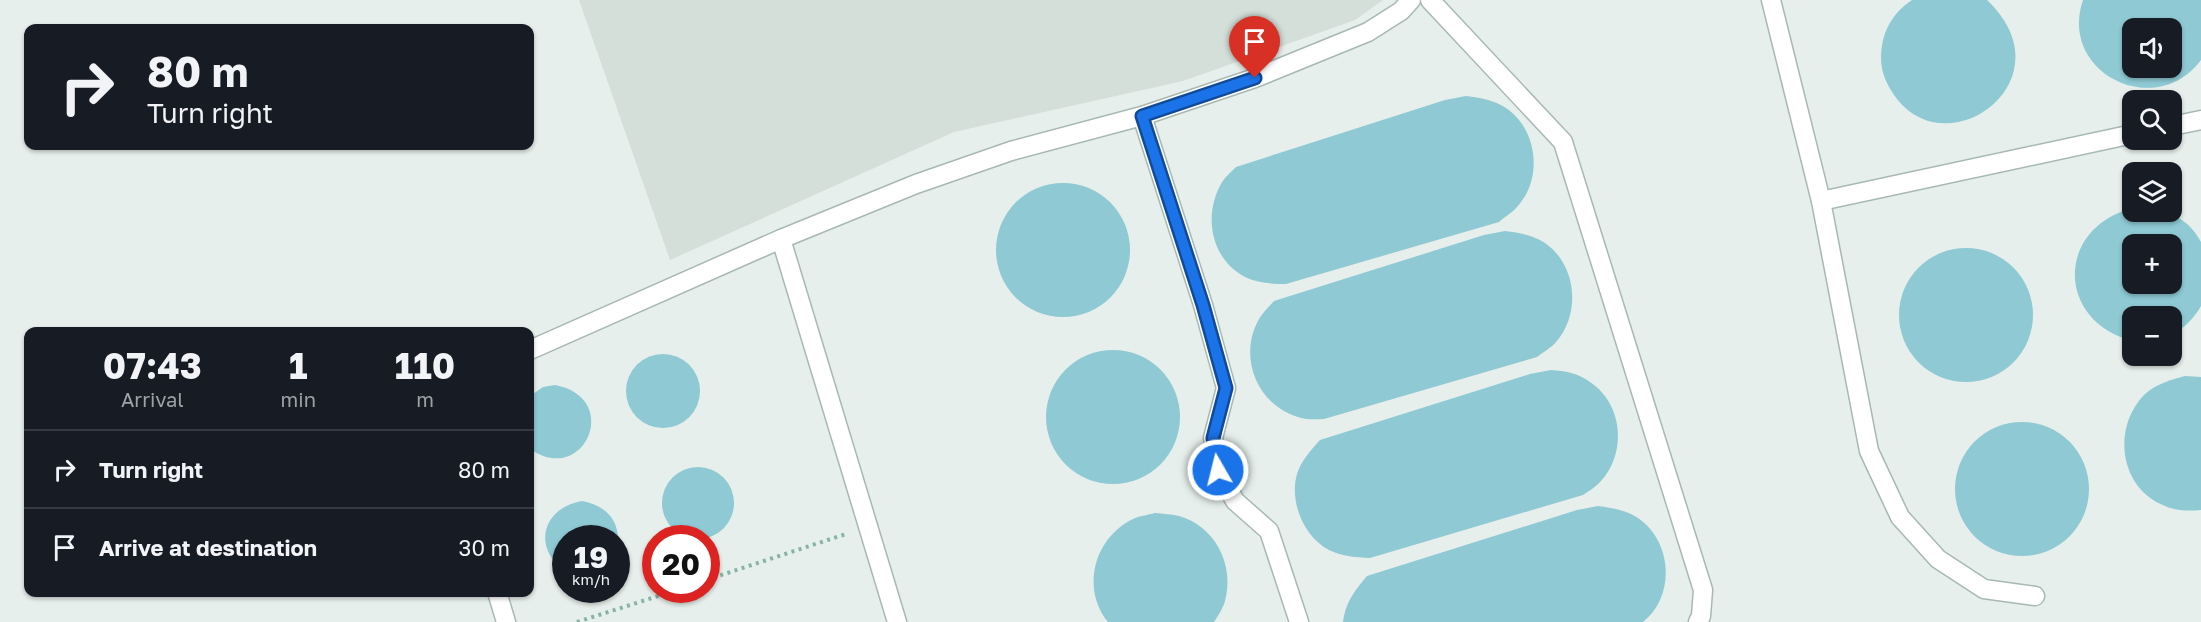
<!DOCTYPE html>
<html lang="en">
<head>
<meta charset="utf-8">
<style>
	:root { --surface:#171b24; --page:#20242c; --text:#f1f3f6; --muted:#9ea1a6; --line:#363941 }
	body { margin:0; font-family:"Golos Text",sans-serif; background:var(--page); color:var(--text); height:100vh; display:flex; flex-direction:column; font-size:22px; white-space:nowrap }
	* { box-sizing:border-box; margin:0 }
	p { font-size:20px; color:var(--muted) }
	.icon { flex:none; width:33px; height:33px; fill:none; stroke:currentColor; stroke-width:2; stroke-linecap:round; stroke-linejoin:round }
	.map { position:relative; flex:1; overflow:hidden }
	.details { position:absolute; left:24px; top:327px; width:510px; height:270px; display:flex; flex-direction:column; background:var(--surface); border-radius:12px; box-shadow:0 2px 4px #0004 }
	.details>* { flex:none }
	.guide { position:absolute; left:24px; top:24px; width:510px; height:126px; border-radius:12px; box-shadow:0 2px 4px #0004; background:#171b24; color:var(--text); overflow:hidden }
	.buttons { position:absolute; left:2122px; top:18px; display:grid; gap:12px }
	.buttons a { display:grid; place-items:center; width:60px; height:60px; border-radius:12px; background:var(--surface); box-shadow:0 2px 4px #0004; font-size:30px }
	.speed { position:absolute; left:552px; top:525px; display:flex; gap:12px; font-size:30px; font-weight:700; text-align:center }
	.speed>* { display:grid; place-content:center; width:78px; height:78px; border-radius:50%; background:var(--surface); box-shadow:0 2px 4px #0004; line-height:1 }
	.speed small { font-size:15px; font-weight:400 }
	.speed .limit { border:9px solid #d22; background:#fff; color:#111 }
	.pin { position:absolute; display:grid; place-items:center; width:51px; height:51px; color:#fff; margin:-62px -26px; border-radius:50% 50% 50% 0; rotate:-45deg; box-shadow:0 0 6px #0007 }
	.pin .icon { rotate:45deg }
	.me { position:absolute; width:66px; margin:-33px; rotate:352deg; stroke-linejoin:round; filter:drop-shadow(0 0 4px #0008) }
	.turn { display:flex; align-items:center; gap:21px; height:126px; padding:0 24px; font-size:27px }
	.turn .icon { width:78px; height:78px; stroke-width:2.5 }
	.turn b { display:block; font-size:42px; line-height:51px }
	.eta { display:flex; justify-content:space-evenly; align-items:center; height:102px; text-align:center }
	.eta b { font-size:36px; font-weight:700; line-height:42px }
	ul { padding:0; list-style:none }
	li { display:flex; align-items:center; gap:18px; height:78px; padding:0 24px; border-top:2px solid var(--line) }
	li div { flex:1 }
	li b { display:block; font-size:22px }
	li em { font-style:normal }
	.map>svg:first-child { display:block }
	.built { fill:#d4dfda }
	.water { fill:#8ec9d4; fill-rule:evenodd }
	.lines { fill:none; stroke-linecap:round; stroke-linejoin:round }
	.minor-casing { stroke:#a8b8b2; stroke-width:21 }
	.path { stroke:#86b3a5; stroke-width:4; stroke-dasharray:3 4.5; stroke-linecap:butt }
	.minor { stroke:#fff; stroke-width:18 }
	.route-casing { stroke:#114b97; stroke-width:15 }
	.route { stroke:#1a73e8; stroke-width:10 }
</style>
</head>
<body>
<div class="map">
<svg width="2201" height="622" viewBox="0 0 2201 622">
	<rect width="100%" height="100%" fill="#e6efeb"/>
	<!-- built -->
	<polygon class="built" points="579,0 1383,0 1355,20 1183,81 954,132 670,260"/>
	<!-- water -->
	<g class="water">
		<path d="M1912,0H1987C2070,79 1950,167 1897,99C1888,87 1881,74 1881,58C1881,34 1891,14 1912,0Z"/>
		<path d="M2083,0H2201V60C2156,121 2058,73 2083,0ZM2133,28H2172V68H2133Z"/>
		<path d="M1466,96C1481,98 1494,100 1506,108C1538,130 1543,179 1517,207C1512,213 1504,217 1499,222L1286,284C1271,284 1258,283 1245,277C1211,259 1203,216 1221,184C1224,178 1231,172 1236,167L1445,100Z"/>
		<circle cx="1063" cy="250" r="67"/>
		<path d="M2133,208V212C2164,212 2184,211 2201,242V306C2194,318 2185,328 2172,334V316H2133V341C2056,322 2055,228 2133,208ZM2133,244H2172V284H2133Z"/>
		<path d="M1505,231C1520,233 1533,235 1545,243C1577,265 1581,314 1556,342C1551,348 1543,352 1537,357L1324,419C1317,419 1308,420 1301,418C1258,407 1237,358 1259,319C1263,312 1269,307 1274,301L1484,235Z"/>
		<circle cx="1966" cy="315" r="67"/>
		<circle cx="1113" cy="417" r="67"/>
		<circle cx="663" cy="391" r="37"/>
		<path d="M1551,370C1565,371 1578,373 1590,382C1623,404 1627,452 1601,481C1597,486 1589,491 1583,495L1370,558C1356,557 1343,557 1329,550C1304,537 1289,502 1297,474C1301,461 1311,450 1320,440L1530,374Z"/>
		<path d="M2185,376L2201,377V510C2189,511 2176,511 2165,506C2119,488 2112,428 2144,395C2155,384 2171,380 2185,376Z"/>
		<path d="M555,385C623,398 584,487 530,449V396L543,387Z"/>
		<circle cx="2022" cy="489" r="67"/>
		<circle cx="698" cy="503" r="36"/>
		<path d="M582,501C609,506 622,524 617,550L616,538H566L565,571C532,548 542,508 582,501Z"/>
		<path d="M1598,506C1613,508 1625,510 1638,518C1672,541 1676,596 1643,622H1343C1345,603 1355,590 1367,576L1577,510Z"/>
		<path d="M1155,513C1163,514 1171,514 1179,516C1215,526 1235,565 1225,601C1223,608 1218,616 1214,622H1108C1081,588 1094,538 1133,519C1139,516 1148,515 1155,513Z"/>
	</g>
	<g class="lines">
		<!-- minor casing -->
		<g class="minor-casing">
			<g id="minor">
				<polyline points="1430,0 1563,142 1703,590 1701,616 1698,622"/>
				<polyline points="1771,0 1821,201 2133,134"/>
				<polyline points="1142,116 1203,305 1226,388 1213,438 1218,470 1235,501 1269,531 1299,622"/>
				<polyline points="2172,126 2201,120"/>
				<polyline points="1821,201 1869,451 1900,517 1938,559 1984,589 2035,596"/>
				<polyline points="781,239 897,622"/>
				<polyline points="530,350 781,239 916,184 1011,151 1142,116 1255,78 1368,32 1401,11 1411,0"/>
				<polyline points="497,592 506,622"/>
			</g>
		</g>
		<!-- path -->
		<g class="path">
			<polyline points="706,580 846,534"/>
			<polyline points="577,622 677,590"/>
		</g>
		<!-- minor -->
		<use href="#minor" class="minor"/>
	</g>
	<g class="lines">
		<!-- route casing -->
		<g class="route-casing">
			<polyline id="route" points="1218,470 1213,438 1226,388 1203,305 1142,116 1255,78"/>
		</g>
		<!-- route -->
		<use href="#route" class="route"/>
	</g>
</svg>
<div class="buttons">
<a><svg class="icon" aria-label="sound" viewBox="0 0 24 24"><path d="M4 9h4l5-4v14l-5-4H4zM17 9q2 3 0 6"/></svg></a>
<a><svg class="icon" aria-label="search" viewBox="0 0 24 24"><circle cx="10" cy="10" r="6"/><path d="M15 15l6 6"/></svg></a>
<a><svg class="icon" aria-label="layers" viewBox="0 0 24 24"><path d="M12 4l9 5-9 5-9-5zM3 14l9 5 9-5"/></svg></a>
<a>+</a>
<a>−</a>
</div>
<div class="speed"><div>19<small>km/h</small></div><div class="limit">20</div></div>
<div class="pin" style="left:1255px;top:78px;background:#d93025"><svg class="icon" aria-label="arrive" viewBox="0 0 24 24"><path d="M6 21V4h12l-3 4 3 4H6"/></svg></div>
<svg class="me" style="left:1218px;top:470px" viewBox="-20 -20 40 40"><circle r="17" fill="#1a73e8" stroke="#fff" stroke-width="3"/><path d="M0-11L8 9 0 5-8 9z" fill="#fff"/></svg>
<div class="guide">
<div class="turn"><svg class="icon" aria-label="right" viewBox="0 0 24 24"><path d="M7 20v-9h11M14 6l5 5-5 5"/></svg><div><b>80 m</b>Turn right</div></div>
</div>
<section class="details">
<div class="eta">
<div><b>07:43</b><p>Arrival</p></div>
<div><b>1</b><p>min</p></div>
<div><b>110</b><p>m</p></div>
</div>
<ul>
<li><svg class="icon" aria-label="right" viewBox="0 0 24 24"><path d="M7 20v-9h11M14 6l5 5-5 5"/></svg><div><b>Turn right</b></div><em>80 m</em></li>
<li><svg class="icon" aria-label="arrive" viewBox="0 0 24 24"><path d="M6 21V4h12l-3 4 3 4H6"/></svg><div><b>Arrive at destination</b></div><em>30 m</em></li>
</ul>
</section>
</div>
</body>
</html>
